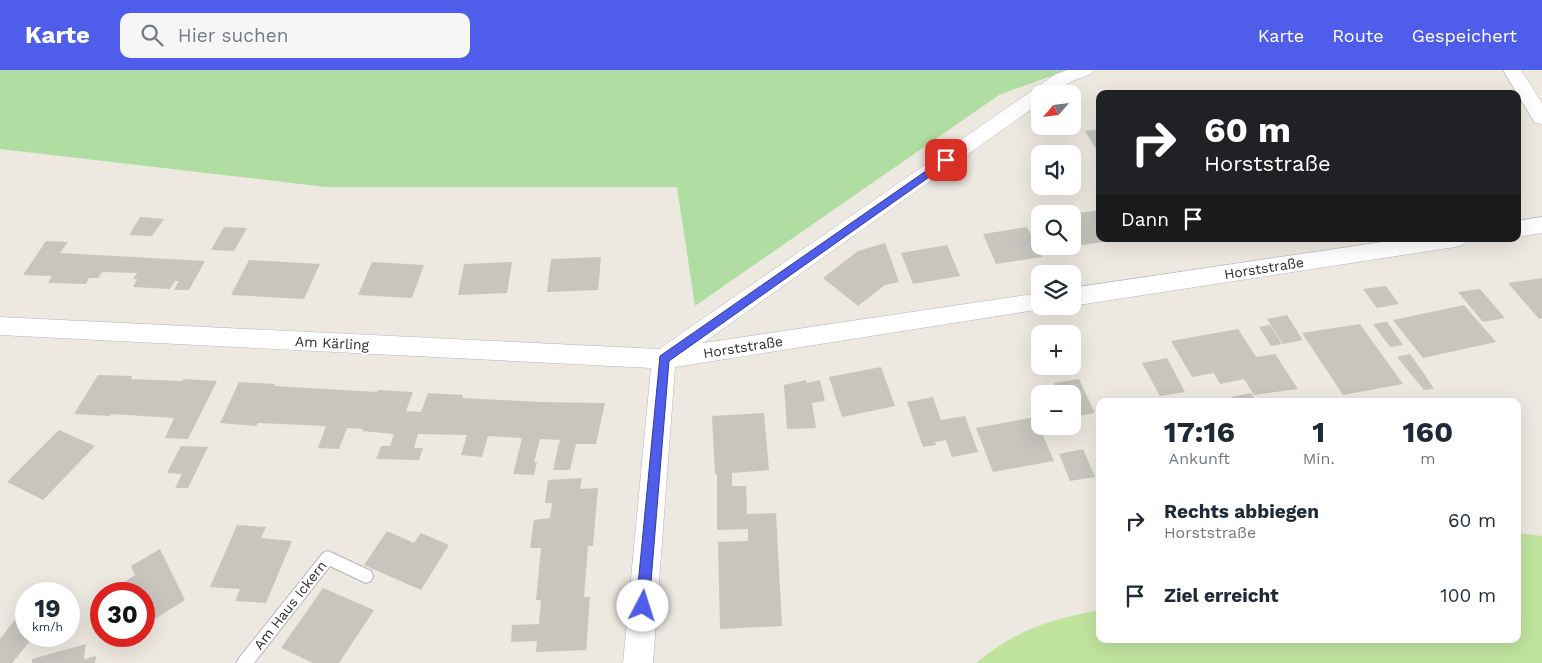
<!DOCTYPE html>
<html lang="de">
<head>
<meta charset="utf-8">
<style>
	:root { --surface:#fff; --page:#f6f6f7; --text:#1f2937; --muted:#747a83; --accent:#4f5deb }
	body { margin:0; font-family:"Work Sans",sans-serif; background:var(--page); color:var(--text); height:100vh; display:flex; flex-direction:column; font-size:19px; white-space:nowrap }
	* { box-sizing:border-box; margin:0 }
	p { font-size:16px; color:var(--muted) }
	.icon { flex:none; width:28px; height:28px; fill:none; stroke:currentColor; stroke-width:2; stroke-linecap:round; stroke-linejoin:round }
	.map { position:relative; flex:1; overflow:hidden }
	.side { position:absolute; left:1096px; top:328px; width:425px; height:245px; display:flex; flex-direction:column; background:var(--surface); border-radius:10px; box-shadow:0 5px 20px #0002 }
	.side>* { flex:none }
	.top-card { position:absolute; left:1096px; top:20px; width:425px; height:152px; border-radius:10px; box-shadow:0 5px 20px #0002; background:#202124; color:#fff; overflow:hidden }
	.needle { width:32px; rotate:242deg }
	.fabs { position:absolute; left:1031px; top:15px; display:grid; gap:10px }
	.fabs a { display:grid; place-items:center; width:50px; height:50px; border-radius:10px; background:var(--surface); box-shadow:0 5px 20px #0002; font-size:25px }
	.speed { position:absolute; left:15px; top:512px; display:flex; gap:10px; font-size:25px; font-weight:700; text-align:center }
	.speed>* { display:grid; place-content:center; width:65px; height:65px; border-radius:50%; background:var(--surface); box-shadow:0 5px 20px #0002; line-height:1 }
	.speed small { font-size:12px; font-weight:400 }
	.speed .limit { border:8px solid #d22; background:#fff; color:#111 }
	.pin { position:absolute; display:grid; place-items:center; width:42px; height:42px; color:#fff; margin:-21px; border-radius:10px; box-shadow:0 2px 8px #0006 }
	.me { position:absolute; width:55px; margin:-28px; rotate:5deg; stroke-linejoin:round; filter:drop-shadow(0 0 4px #0008) }
	.turn { display:flex; align-items:center; gap:18px; height:105px; padding:0 25px; font-size:22px }
	.turn .icon { width:65px; height:65px; stroke-width:2.5 }
	.turn b { display:block; font-size:35px; line-height:42px }
	.then { display:flex; align-items:center; height:48px; padding:0 25px; background:#0003; gap:10px; font-size:19px }
	.eta { display:flex; justify-content:space-evenly; align-items:center; height:85px; text-align:center }
	.eta b { font-size:30px; font-weight:700; line-height:35px }
	ul { padding:0; list-style:none }
	li { display:flex; align-items:center; gap:15px; height:75px; padding:0 25px }
	li div { flex:1 }
	li b { display:block; font-size:19px }
	li em { font-style:normal }
	header { display:flex; align-items:center; gap:30px; box-sizing:border-box; height:70px; padding:0 25px; background:var(--accent); color:#fff }
	header strong { font-size:24px }
	nav { display:flex; gap:28px; margin-inline-start:auto; font-size:18px }
	.search { width:350px; height:45px; background:var(--page); display:flex; align-items:center; gap:12px; box-sizing:border-box; padding:0 18px; border-radius:10px; color:var(--muted); font-size:19px }
	.map>svg:first-child { display:block }
	.green { fill:#b0dea2 }
	.pitch { fill:#c0e49e }
	.building { fill:#c8c5bf }
	.lines { fill:none; stroke-linecap:round; stroke-linejoin:round }
	.service-casing { stroke:#b3b5be; stroke-width:2 }
	.minor-casing { stroke:#b3b5be; stroke-width:1 }
	.service { fill:#fff; fill-rule:evenodd }
	.minor { fill:#fff; fill-rule:evenodd }
	.route { fill:#4f5deb; stroke:#333c99 }
	.labels { text-anchor:middle; stroke-width:4; stroke-linejoin:round; paint-order:stroke }
	.street-label { font-size:14px; fill:#2c2c2c; stroke:#fff }
</style>
</head>
<body>
<header>
<strong>Karte</strong>
<div class="search"><svg class="icon" aria-label="search" viewBox="0 0 24 24"><circle cx="10" cy="10" r="6"/><path d="M15 15l6 6"/></svg>Hier suchen</div>
<nav><a>Karte</a><a>Route</a><a>Gespeichert</a></nav>
</header>
<div class="map">
<svg width="1542" height="593" viewBox="0 0 1542 593">
	<rect width="100%" height="100%" fill="#ede8e0"/>
	<!-- green -->
	<polygon class="green" points="0,0 1068,0 999,25 695,236 677,117 326,117 0,79"/>
	<!-- pitch -->
	<path class="pitch" d="M1518,463L1542,466V593H976C1018,559 1048,550 1100,540V569H1518Z"/>
	<!-- building -->
	<g class="building">
		<polygon points="1100,59 1100,86 1085,61"/>
		<polygon points="1100,140 1100,169 1115,170 1076,176 1072,170 1072,144"/>
		<polygon points="140,147 164,149 152,166 129,165"/>
		<polygon points="224,157 247,158 234,181 211,180"/>
		<polygon points="1027,157 1042,187 996,194 983,164"/>
		<polygon points="46,171 68,172 60,183 205,191 189,220 174,220 179,211 175,211 170,219 133,217 137,209 133,209 137,203 102,202 98,208 89,208 86,214 48,213 52,206 23,205"/>
		<polygon points="885,173 899,212 885,215 858,236 823,208 858,181"/>
		<polygon points="947,175 960,206 913,214 901,183"/>
		<polygon points="601,187 598,220 547,222 551,189"/>
		<polygon points="249,190 320,194 304,229 231,225"/>
		<polygon points="372,192 424,195 412,228 358,225"/>
		<polygon points="512,192 507,223 458,225 464,194"/>
		<polygon points="1542,208 1542,248 1539,249 1508,213"/>
		<polygon points="1386,216 1399,234 1377,238 1363,219"/>
		<polygon points="1480,219 1505,248 1483,252 1458,222"/>
		<polygon points="1464,235 1496,272 1423,288 1393,250"/>
		<polygon points="1287,245 1303,270 1283,274 1267,249"/>
		<polygon points="1385,252 1387,252 1403,275 1390,277 1373,254"/>
		<polygon points="1360,254 1403,314 1343,325 1302,263"/>
		<polygon points="1270,255 1282,274 1271,276 1259,257"/>
		<polygon points="1238,259 1256,287 1275,284 1298,319 1254,325 1244,309 1220,314 1214,303 1192,307 1171,271"/>
		<polygon points="1410,284 1425,305 1434,319 1424,320 1397,287"/>
		<polygon points="1167,288 1185,322 1160,326 1142,293"/>
		<polygon points="881,297 895,336 842,347 829,307"/>
		<polygon points="98,305 132,306 131,309 156,310 182,311 184,309 217,311 188,369 165,368 174,348 111,344 110,346 74,344"/>
		<polygon points="1079,309 1095,343 1072,347 1072,324 1058,324 1054,313"/>
		<polygon points="806,310 807,313 820,310 825,331 812,333 816,358 787,359 784,315"/>
		<polygon points="239,312 275,314 274,316 377,322 378,320 413,322 406,341 421,342 428,323 463,325 462,328 541,332 605,333 596,374 576,374 570,400 553,400 559,373 561,370 540,369 534,392 537,392 534,405 513,404 522,368 488,366 482,387 461,385 467,365 418,364 414,378 423,378 419,390 376,389 381,376 390,376 394,364 362,361 363,359 347,358 339,379 318,378 326,356 258,353 256,356 220,353"/>
		<polygon points="1251,323 1256,331 1234,331 1231,327"/>
		<polygon points="933,327 941,350 965,346 978,382 952,387 946,370 935,372 936,375 923,377 907,332"/>
		<polygon points="764,343 769,400 732,403 732,416 746,416 747,444 776,443 782,556 720,559 718,472 748,471 748,459 717,460 717,404 715,404 712,346"/>
		<polygon points="1035,347 1054,391 993,402 976,358"/>
		<polygon points="59,360 95,376 43,430 7,412"/>
		<polygon points="181,376 208,377 188,418 175,418 182,404 167,403"/>
		<polygon points="1083,379 1095,407 1070,411 1059,384"/>
		<polygon points="582,408 580,419 598,418 593,476 588,476 584,527 590,527 586,580 536,582 537,571 511,572 512,555 539,554 541,530 536,530 541,478 530,478 534,450 550,448 552,433 545,433 548,410"/>
		<polygon points="237,455 266,457 261,468 292,471 266,533 235,531 240,519 210,517"/>
		<polygon points="387,461 414,473 421,463 449,475 421,520 364,495"/>
		<polygon points="160,479 185,530 155,549 144,527 155,553 144,561 144,524 105,524 135,505 131,496"/>
		<polygon points="323,518 374,540 339,593 313,593 281,578"/>
		<polygon points="18,546 26,550 26,566 34,566 12,593 0,593 0,569"/>
		<polygon points="86,574 84,589 96,586 95,593 32,593 32,589"/>
	</g>
	<g class="lines">
		<!-- service casing -->
		<g class="service-casing">
			<polygon id="service" points="328,481 371,501 373,506 371,511 366,513 330,496 254,593 236,593 239,588 323,483"/>
		</g>
		<!-- minor casing -->
		<g class="minor-casing">
			<g id="minor">
				<polygon points="1067,0 1094,0 1091,4 1070,12 1054,24 1040,24 1040,33 703,273 1040,223 1040,236 1049,236 1048,238 675,297 653,593 623,593 651,298 0,265 0,247 659,279 1056,4"/>
				<polygon points="1503,0 1521,0 1542,33 1542,54 1535,53"/>
				<polygon points="1542,147 1542,163 1518,167 1518,151"/>
				<polygon points="1402,169 1466,169 1463,175 1455,177 1072,236 1072,218"/>
			</g>
		</g>
		<!-- service -->
		<use href="#service" class="service"/>
		<!-- minor -->
		<use href="#minor" class="minor"/>
	</g>
	<!-- route -->
	<polygon class="route" points="946,87 951,90 949,93 669,291 649,536 648,541 643,543 638,541 636,536 660,286"/>
	<g class="labels">
		<!-- street labels -->
		<g class="street-label">
			<text transform="translate(1264 198) rotate(-9)" y="5">Horststraße</text>
			<text transform="translate(332 273) rotate(3)" y="5">Am Kärling</text>
			<text transform="translate(743 277) rotate(-9)" y="5">Horststraße</text>
			<text transform="translate(290 535) rotate(-52)" y="5">Am Haus Ickern</text>
		</g>
	</g>
</svg>
<div class="fabs">
<a><svg class="needle" viewBox="-14 -14 28 28"><path d="M0-13l5 13h-10z" fill="#e53935"/><path d="M0 13l5-13h-10z" fill="#747a83"/></svg></a>
<a><svg class="icon" aria-label="sound" viewBox="0 0 24 24"><path d="M4 9h4l5-4v14l-5-4H4zM17 9q2 3 0 6"/></svg></a>
<a><svg class="icon" aria-label="search" viewBox="0 0 24 24"><circle cx="10" cy="10" r="6"/><path d="M15 15l6 6"/></svg></a>
<a><svg class="icon" aria-label="layers" viewBox="0 0 24 24"><path d="M12 4l9 5-9 5-9-5zM3 14l9 5 9-5"/></svg></a>
<a>+</a>
<a>−</a>
</div>
<div class="speed"><div>19<small>km/h</small></div><div class="limit">30</div></div>
<div class="pin" style="left:946px;top:90px;background:#d93025"><svg class="icon" aria-label="arrive" viewBox="0 0 24 24"><path d="M6 21V4h12l-3 4 3 4H6"/></svg></div>
<svg class="me" style="left:643px;top:536px" viewBox="-20 -20 40 40"><circle r="19" fill="#fff"/><path d="M0-13L10 11 0 6-10 11z" fill="#4f5deb"/></svg>
<div class="top-card">
<div class="turn"><svg class="icon" aria-label="right" viewBox="0 0 24 24"><path d="M7 20v-9h11M14 6l5 5-5 5"/></svg><div><b>60 m</b>Horststraße</div></div>
<div class="then">Dann<svg class="icon" aria-label="arrive" viewBox="0 0 24 24"><path d="M6 21V4h12l-3 4 3 4H6"/></svg></div>
</div>
<section class="side">
<div class="eta">
<div><b>17:16</b><p>Ankunft</p></div>
<div><b>1</b><p>Min.</p></div>
<div><b>160</b><p>m</p></div>
</div>
<ul>
<li><svg class="icon" aria-label="right" viewBox="0 0 24 24"><path d="M7 20v-9h11M14 6l5 5-5 5"/></svg><div><b>Rechts abbiegen</b><p>Horststraße</p></div><em>60 m</em></li>
<li><svg class="icon" aria-label="arrive" viewBox="0 0 24 24"><path d="M6 21V4h12l-3 4 3 4H6"/></svg><div><b>Ziel erreicht</b></div><em>100 m</em></li>
</ul>
</section>
</div>
</body>
</html>
